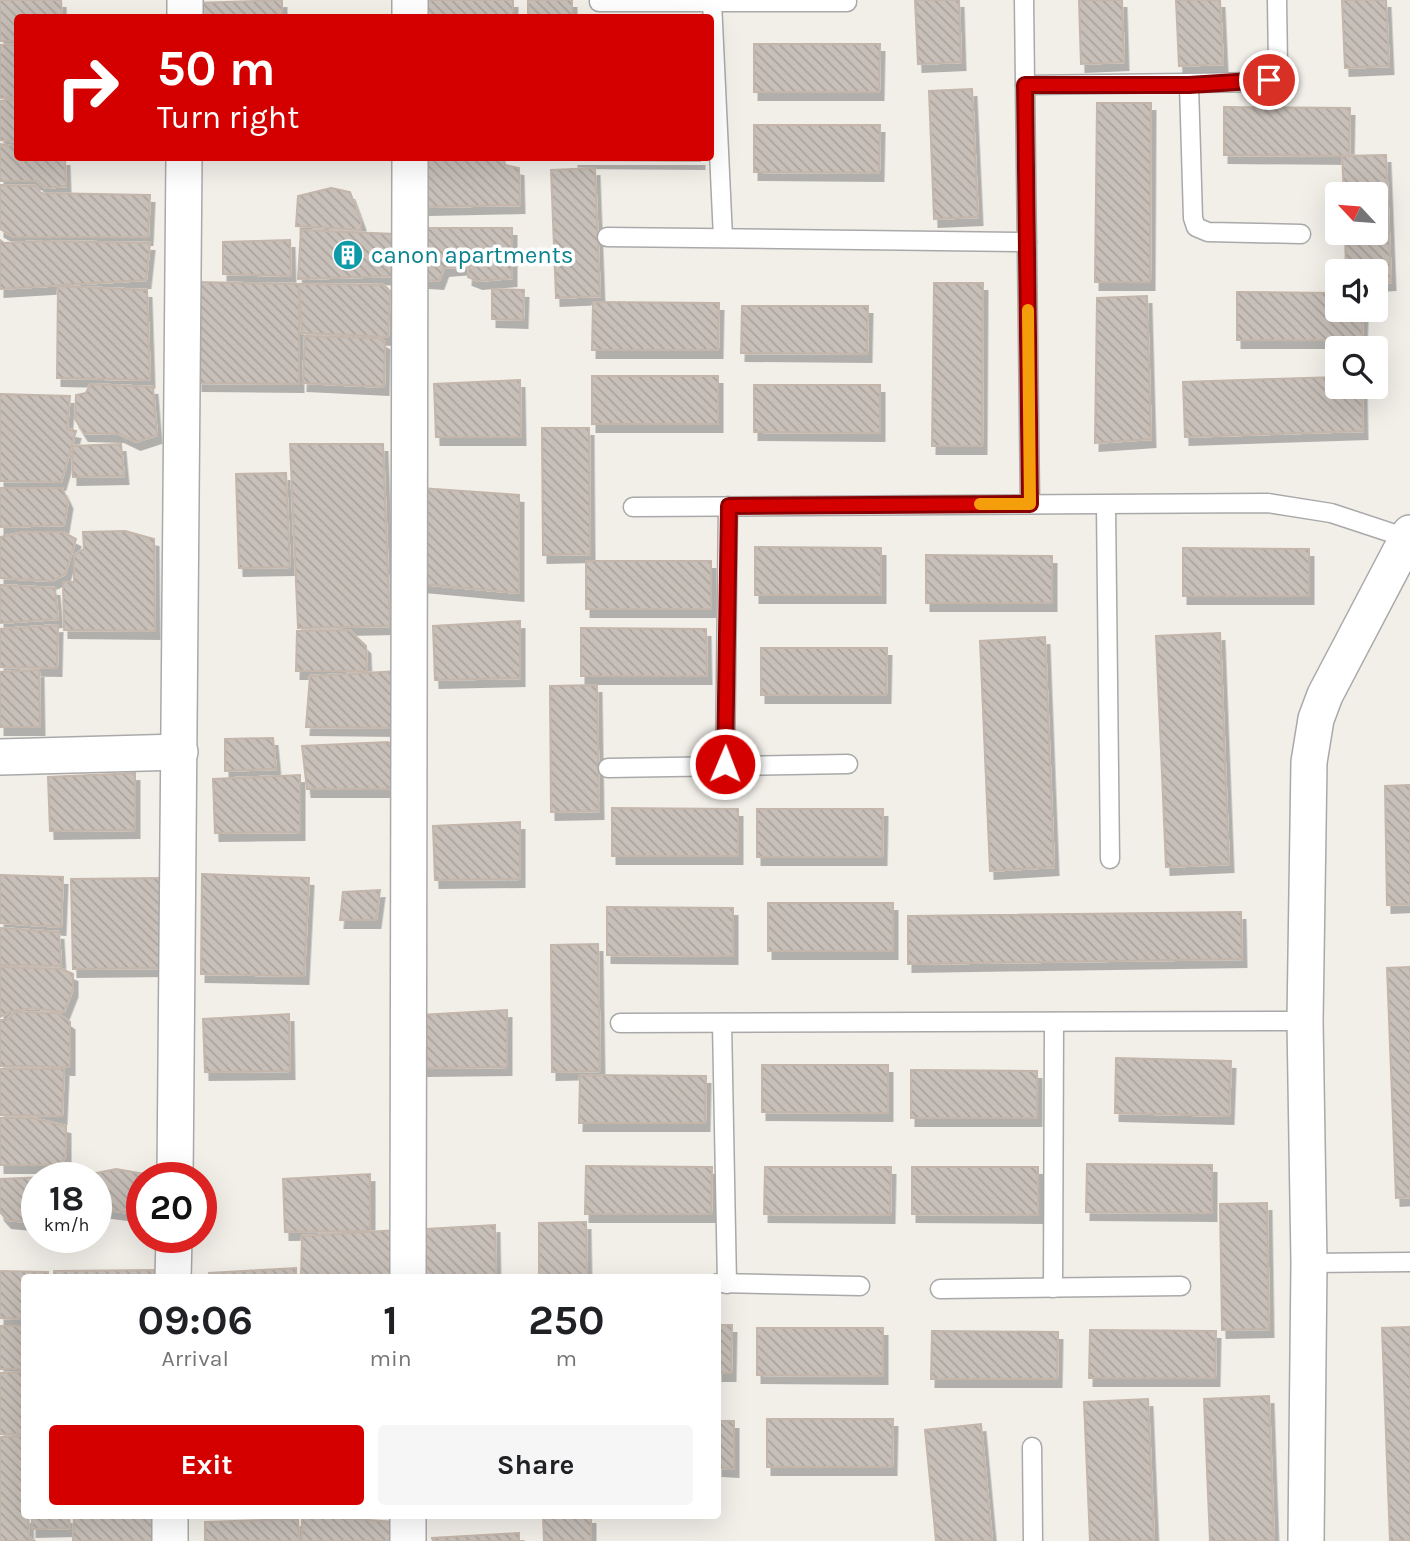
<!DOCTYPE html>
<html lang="en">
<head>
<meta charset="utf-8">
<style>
	:root { --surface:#fff; --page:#f6f6f6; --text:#202124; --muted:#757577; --accent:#d40000 }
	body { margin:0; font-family:Karla,sans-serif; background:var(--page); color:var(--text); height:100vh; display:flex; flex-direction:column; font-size:26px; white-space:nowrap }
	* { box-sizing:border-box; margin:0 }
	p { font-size:23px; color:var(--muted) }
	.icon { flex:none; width:38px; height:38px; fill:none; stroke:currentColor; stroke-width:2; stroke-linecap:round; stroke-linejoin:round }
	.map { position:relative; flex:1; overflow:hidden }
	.drawer { position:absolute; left:21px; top:1274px; width:700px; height:245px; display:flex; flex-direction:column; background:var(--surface); border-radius:7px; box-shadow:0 7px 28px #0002 }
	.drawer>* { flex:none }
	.top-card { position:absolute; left:14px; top:14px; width:700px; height:147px; border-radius:7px; box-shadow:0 7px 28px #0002; background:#d40000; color:#fff; overflow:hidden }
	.needle { width:46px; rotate:296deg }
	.buttons { position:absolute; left:1325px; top:182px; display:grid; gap:14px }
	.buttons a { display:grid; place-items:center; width:63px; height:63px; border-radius:7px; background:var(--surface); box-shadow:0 7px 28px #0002; font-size:35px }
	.speed { position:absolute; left:21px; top:1162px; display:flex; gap:14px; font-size:35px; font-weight:700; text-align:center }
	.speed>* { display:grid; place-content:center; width:91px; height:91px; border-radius:50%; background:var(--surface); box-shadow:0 7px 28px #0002; line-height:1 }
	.speed small { font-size:18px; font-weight:400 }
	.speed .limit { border:10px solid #d22; background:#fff; color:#111 }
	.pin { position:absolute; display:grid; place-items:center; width:60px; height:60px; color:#fff; margin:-30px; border:4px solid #fff; border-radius:50%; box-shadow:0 2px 7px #0007 }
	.me { position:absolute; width:77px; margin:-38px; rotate:1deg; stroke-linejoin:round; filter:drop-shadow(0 0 5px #0008) }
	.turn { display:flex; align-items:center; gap:24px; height:147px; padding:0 28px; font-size:32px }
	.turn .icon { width:91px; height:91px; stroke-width:2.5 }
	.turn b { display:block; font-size:49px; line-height:60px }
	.eta { display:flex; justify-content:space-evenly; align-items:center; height:119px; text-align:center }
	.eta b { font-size:42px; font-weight:700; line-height:49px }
	.action { display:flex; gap:14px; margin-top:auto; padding:14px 28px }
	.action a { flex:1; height:80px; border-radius:7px; background:var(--accent); color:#fff; font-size:28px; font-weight:700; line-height:80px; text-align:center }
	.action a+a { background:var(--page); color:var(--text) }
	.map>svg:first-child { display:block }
	.building { fill:url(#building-back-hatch); stroke:#c4b6ab; stroke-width:2; filter:url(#shadow) }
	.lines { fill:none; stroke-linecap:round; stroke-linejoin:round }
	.service-casing { stroke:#a9a9a9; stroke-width:21 }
	.minor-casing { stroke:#a9a9a9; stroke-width:38 }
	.service { stroke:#fff; stroke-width:18 }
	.minor { stroke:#fff; stroke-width:35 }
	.route-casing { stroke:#8a0000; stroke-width:18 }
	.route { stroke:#d40000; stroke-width:12 }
	.slow { stroke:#f59e0b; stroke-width:12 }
	.labels { text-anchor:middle; stroke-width:7; stroke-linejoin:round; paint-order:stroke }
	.culture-label { font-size:24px; fill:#0d838f; stroke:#fff; text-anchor:start }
</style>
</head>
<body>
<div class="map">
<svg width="1410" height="1541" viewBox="0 0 1410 1541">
	<defs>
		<pattern id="building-back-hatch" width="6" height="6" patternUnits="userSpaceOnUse" patternTransform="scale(1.75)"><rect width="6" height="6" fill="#c7bfb8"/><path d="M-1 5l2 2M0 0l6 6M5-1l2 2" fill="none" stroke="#aba49e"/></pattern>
		<filter id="shadow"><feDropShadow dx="4.5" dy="8" stdDeviation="0" flood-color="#0004"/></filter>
	</defs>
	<rect width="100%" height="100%" fill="#f2efe9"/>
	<!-- building -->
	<g class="building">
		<polygon points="0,0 61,0 62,18 18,18 18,41 0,41"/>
		<polygon points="282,0 282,18 196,18 195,3"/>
		<rect x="427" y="0" width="86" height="18"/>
		<rect x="528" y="0" width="44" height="18"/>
		<polygon points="915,0 959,0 961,62 918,64"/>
		<polygon points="1079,0 1122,0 1124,62 1081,64"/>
		<polygon points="1176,0 1220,0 1223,64 1179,66"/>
		<polygon points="1342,0 1386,0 1389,66 1345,68"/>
		<polygon points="18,44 18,97 0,98 0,45"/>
		<polygon points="754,44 880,44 879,92 754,92"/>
		<polygon points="972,89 978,217 934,219 929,91"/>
		<polygon points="18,99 18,142 0,140 0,101"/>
		<polygon points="1097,103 1151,103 1150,282 1095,282"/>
		<polygon points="1224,107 1350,108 1349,156 1224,155"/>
		<polygon points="754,125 880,125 879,173 754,172"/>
		<polygon points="0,144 18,147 18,158 65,158 66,186 46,188 37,181 0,181"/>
		<polygon points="1386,155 1391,282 1376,283 1376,271 1346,271 1345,233 1376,233 1376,194 1344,194 1342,156"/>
		<polygon points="425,158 504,158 505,165 519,168 520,205 425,207"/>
		<polygon points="574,158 700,158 700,161 574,160"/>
		<polygon points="595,168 600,296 556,298 551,170"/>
		<polygon points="0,185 36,186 41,193 150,195 148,237 14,237 0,229"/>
		<polygon points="331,188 350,192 361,222 361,230 296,226 298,196"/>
		<polygon points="412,228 512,228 512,278 478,281 468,277 469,266 444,268 439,281 411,279"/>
		<polygon points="301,230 395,234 396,276 298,279"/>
		<polygon points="0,240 4,243 45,241 150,243 146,280 0,289"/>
		<polygon points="290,240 291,276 223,274 223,242"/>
		<polygon points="196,282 299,284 299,384 198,383"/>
		<polygon points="934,283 983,283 982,446 932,446"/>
		<polygon points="299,284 384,285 390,291 388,337 302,333"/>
		<polygon points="58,286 147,290 150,380 57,378"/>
		<polygon points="492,289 524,290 523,320 492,319"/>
		<polygon points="1237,292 1337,293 1337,310 1363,310 1362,340 1237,340"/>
		<polygon points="1147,296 1151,439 1095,443 1097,298"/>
		<polygon points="593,302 719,303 718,350 592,350"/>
		<polygon points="742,306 868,306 867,354 741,353"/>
		<polygon points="305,336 378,338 385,342 384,387 303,383"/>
		<rect x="592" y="376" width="126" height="48"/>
		<polygon points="1337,377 1337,387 1362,387 1363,431 1185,437 1183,382"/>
		<polygon points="520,380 521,437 436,437 434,384"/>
		<polygon points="90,384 153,387 157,435 136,442 120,434 84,433 75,419 76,395 86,393"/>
		<polygon points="754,385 880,385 880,433 754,432"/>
		<polygon points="0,394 70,396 67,429 76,431 61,482 0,481"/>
		<polygon points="542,428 589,428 590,554 543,555"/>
		<polygon points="121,444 124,476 73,477 72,446"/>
		<polygon points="290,444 383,444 390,626 298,628"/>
		<polygon points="286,473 290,567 239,568 236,474"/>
		<polygon points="0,488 62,488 68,501 64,525 0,527"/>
		<polygon points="420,488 519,495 519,593 421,584"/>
		<polygon points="125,531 154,539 155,631 64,630 63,582 74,582 74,555 84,549 83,532"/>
		<polygon points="25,532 63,532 76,539 65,574 52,581 0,578 0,537"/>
		<polygon points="755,547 881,548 881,595 755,595"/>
		<polygon points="1183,548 1309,549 1309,596 1183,596"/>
		<polygon points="926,555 1052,556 1052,603 926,603"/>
		<rect x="586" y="561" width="125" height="48"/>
		<polygon points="0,585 55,588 58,619 0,623"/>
		<polygon points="520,621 520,678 435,680 433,626"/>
		<polygon points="58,625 57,668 0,667 0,629"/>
		<polygon points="581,628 706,629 707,676 581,676"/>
		<polygon points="349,630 366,646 367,671 296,671 297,631"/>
		<polygon points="1220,633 1229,864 1166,867 1156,636"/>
		<polygon points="1045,637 1054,867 990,871 980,641"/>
		<polygon points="761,648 887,648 886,695 761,695"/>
		<polygon points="39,670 40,727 0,727 0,672"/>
		<polygon points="399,671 397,728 306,727 310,676"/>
		<polygon points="597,685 599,811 551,812 550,686"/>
		<polygon points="273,738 276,769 225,771 225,739"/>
		<polygon points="388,742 395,747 395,789 307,789 302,746"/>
		<polygon points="135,773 135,830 50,831 48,777"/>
		<polygon points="300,775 300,832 215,833 213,779"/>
		<polygon points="1410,785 1410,904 1387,905 1385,786"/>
		<polygon points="612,808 738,809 738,856 612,856"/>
		<polygon points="757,809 883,809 882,857 757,857"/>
		<polygon points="520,822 520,879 435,880 433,826"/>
		<polygon points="202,874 309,878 304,976 201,974"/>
		<polygon points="0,875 63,877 61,927 0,923"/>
		<polygon points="164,878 163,968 73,969 71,879"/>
		<polygon points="380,890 376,920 340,920 343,892"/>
		<rect x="768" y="903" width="125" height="48"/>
		<polygon points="607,907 733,908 733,956 607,955"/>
		<polygon points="1241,912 1242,959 908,964 908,916"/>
		<polygon points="0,928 59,932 61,966 0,965"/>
		<polygon points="598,944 600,1071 552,1072 551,945"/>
		<polygon points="0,967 62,969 73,974 73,989 64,1012 31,1008 9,1012 0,1017"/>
		<polygon points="1410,967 1410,1197 1396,1198 1387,968"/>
		<polygon points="507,1010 507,1067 423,1068 420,1015"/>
		<polygon points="15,1012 57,1013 70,1022 70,1067 0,1066 0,1020 7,1020"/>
		<polygon points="289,1014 290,1071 205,1072 203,1019"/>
		<polygon points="1116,1058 1231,1061 1229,1116 1115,1113"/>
		<polygon points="762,1065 888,1065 888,1113 762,1112"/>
		<polygon points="0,1069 64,1069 62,1116 0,1115"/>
		<polygon points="911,1070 1037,1071 1037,1118 911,1118"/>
		<polygon points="580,1075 706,1076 705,1123 579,1123"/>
		<polygon points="0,1118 33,1118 66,1126 66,1155 60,1165 0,1165"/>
		<polygon points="1087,1164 1212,1165 1212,1213 1086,1212"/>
		<polygon points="586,1166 712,1167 711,1214 585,1214"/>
		<polygon points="765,1167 891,1167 890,1215 764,1214"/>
		<polygon points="912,1167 1038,1167 1038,1215 912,1214"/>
		<polygon points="116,1169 162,1177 142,1178 142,1224 138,1214 100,1209 100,1219 96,1220 96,1178 72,1178"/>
		<polygon points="370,1174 370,1231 285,1232 283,1179"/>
		<polygon points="47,1177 37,1178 37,1223 7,1220 0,1212 0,1179"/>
		<polygon points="1267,1203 1269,1329 1222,1330 1220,1204"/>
		<polygon points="586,1222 587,1278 539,1278 539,1223"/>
		<polygon points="495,1225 496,1278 411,1278 409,1230"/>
		<polygon points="398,1230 396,1278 301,1278 302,1236"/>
		<polygon points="296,1268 296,1278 209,1278 209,1273"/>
		<polygon points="154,1270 154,1278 54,1278 54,1271"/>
		<polygon points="0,1271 48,1272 48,1278 24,1278 24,1319 0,1318"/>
		<polygon points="718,1325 732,1325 731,1373 718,1373"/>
		<rect x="0" y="1326" width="24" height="43"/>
		<polygon points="1410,1327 1410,1541 1390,1541 1382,1328"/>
		<polygon points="757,1328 883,1328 883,1376 757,1375"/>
		<polygon points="1090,1330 1216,1331 1215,1378 1089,1378"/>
		<polygon points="932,1331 1058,1332 1057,1379 931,1379"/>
		<polygon points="24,1372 24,1434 0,1434 0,1373"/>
		<polygon points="1269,1396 1274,1541 1210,1541 1204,1399"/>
		<polygon points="1148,1399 1154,1541 1090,1541 1084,1402"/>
		<polygon points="767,1419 893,1419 892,1467 767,1467"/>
		<polygon points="718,1421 734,1421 734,1469 718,1468"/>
		<polygon points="981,1424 992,1541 936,1541 925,1430"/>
		<polygon points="24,1436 24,1516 28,1516 29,1537 35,1541 0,1541 0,1437"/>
		<polygon points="32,1516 69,1516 70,1528 32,1529"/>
		<polygon points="74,1516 157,1516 158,1541 73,1541"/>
		<polygon points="302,1516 341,1516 341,1518 395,1522 395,1541 302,1541"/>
		<polygon points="543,1516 591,1516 591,1541 544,1541"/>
		<polygon points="298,1519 299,1541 205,1541 205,1522"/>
		<polygon points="519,1533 519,1541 433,1541 432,1538"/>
	</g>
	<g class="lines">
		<!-- service casing -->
		<g class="service-casing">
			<g id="service">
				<polyline points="1024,0 1030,504"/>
				<polyline points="599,2 847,2"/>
				<polyline points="712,2 723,238"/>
				<polyline points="1025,85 1266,82 1278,66 1277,0"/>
				<polyline points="1189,85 1193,218 1196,227 1208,232 1301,234"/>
				<polyline points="607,237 1027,242"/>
				<polyline points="633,507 1268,503 1331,513 1407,538"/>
				<polyline points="1106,507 1110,859"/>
				<polyline points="725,764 728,506"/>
				<polyline points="608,768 848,764"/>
				<polyline points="620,1023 1305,1021"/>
				<polyline points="722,1023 727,1284"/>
				<polyline points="1309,1263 1410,1262"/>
				<polyline points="718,1283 860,1286"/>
				<polyline points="1053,1288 1054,1022"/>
				<polyline points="940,1289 1181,1286"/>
				<polyline points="1032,1447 1033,1541"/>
			</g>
		</g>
		<!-- minor casing -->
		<g class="minor-casing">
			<g id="minor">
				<polyline points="185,18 185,0"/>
				<polyline points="410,18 410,0"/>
				<polyline points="0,757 180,752"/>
				<polyline points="175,1178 184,158"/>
				<polyline points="173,1278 174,1237"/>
				<polyline points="408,1278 410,158"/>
				<polyline points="170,1541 170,1516"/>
				<polyline points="408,1541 408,1516"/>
				<polyline points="1306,1541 1309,1263 1305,1021 1309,762 1316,719 1325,695 1410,533"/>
			</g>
		</g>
		<!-- service -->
		<use href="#service" class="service"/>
		<!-- minor -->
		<use href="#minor" class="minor"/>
	</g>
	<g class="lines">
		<!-- route casing -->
		<g class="route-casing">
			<polyline id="route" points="725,764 729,506 1030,504 1025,85 1189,85 1269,80"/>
		</g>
		<!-- route -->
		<use href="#route" class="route"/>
		<!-- slow -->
		<polyline class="slow" points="980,504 1030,504 1028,310"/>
	</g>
	<!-- icons -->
	<defs>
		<g id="building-disc" transform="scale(1.575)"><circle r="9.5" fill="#0f9aa8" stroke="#fff"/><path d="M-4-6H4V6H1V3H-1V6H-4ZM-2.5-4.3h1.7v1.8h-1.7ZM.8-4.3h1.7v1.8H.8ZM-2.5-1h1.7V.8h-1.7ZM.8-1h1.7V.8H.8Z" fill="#fff"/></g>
	</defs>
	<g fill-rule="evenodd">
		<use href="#building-disc" x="348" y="255"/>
	</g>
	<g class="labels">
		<!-- culture labels -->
		<g class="culture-label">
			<text x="371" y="263">canon apartments</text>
		</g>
	</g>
</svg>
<div class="buttons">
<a><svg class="needle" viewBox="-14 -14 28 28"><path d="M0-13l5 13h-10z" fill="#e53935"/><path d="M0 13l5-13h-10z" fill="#757577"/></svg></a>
<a><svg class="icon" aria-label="sound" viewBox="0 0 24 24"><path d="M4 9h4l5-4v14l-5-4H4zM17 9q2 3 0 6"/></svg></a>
<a><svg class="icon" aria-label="search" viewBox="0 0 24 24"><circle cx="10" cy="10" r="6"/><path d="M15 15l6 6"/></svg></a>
</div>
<div class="speed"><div>18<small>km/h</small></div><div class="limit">20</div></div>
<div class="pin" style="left:1269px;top:80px;background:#d93025"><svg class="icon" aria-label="arrive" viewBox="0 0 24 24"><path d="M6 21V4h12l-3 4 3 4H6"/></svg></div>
<svg class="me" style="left:725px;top:764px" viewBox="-20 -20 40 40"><circle r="17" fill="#d40000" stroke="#fff" stroke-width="3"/><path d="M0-11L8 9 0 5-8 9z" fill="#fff"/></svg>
<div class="top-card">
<div class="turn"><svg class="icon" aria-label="right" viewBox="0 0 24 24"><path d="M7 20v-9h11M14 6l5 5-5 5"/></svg><div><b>50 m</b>Turn right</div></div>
</div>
<section class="drawer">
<div class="eta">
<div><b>09:06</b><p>Arrival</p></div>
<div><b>1</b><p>min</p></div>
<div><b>250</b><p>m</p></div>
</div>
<div class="action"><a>Exit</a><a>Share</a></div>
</section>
</div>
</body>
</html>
